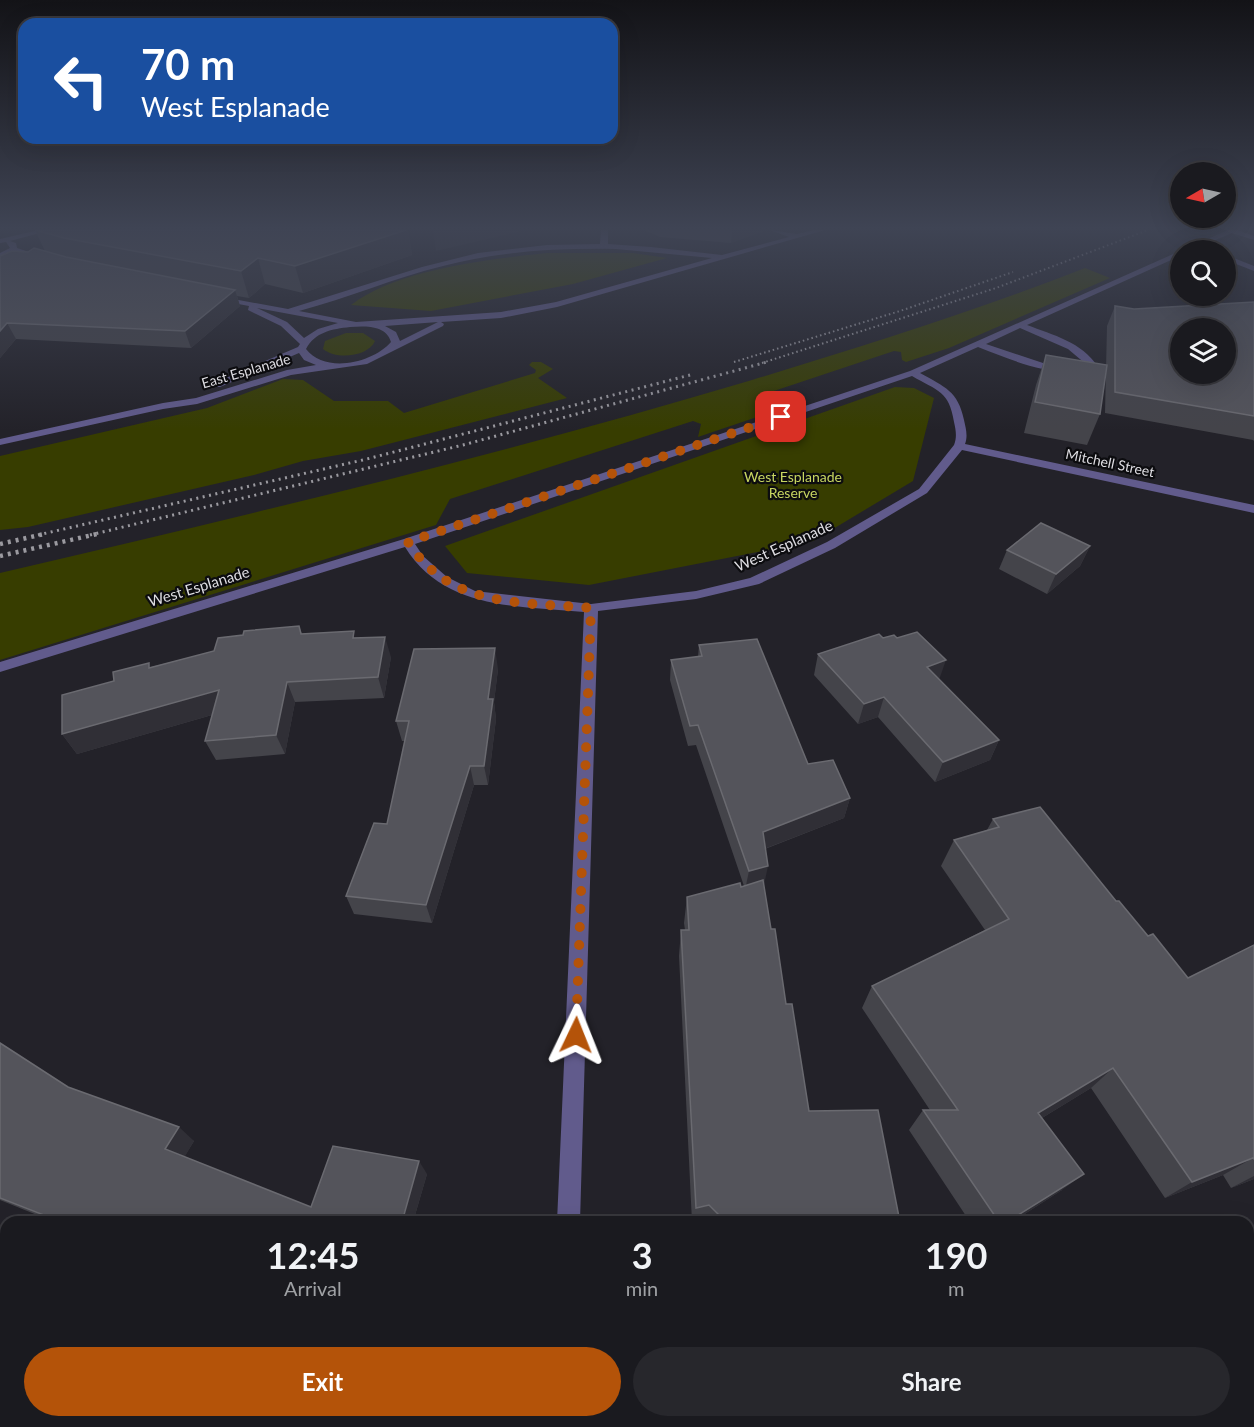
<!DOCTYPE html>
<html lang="en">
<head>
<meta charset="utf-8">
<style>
	:root { --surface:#1a1a1f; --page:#27272c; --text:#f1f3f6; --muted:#9fa1a4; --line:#38383d; --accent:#b45309 }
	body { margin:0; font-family:Lato,sans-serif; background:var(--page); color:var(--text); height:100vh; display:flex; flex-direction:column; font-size:22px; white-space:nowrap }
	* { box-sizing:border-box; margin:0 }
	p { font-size:20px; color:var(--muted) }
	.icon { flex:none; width:33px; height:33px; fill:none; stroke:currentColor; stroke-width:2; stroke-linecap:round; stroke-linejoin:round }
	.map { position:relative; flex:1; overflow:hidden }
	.details { position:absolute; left:0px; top:1216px; width:1254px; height:212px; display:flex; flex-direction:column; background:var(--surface); border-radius:18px 18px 0 0; box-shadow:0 6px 24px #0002,0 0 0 2px var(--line) }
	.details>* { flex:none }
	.banner { position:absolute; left:18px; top:18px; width:600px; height:126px; border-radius:18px; box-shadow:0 6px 24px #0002,0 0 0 2px var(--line); background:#1a4fa0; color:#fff; overflow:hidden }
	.needle { width:39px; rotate:261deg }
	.fabs { position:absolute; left:1170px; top:162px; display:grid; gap:12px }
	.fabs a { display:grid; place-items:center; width:66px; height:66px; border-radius:50%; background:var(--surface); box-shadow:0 6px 24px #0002,0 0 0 2px var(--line); font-size:30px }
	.pin { position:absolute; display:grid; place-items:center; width:51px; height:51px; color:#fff; margin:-26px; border-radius:12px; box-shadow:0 3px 9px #0006 }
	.me { position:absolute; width:66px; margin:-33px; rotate:2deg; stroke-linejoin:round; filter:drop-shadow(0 0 4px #0008) }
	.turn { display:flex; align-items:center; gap:21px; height:126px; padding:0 24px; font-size:27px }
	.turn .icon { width:78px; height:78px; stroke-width:2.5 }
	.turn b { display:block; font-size:42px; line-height:51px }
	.eta { display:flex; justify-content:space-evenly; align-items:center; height:102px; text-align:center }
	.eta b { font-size:36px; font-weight:700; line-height:42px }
	.primary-button { display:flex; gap:12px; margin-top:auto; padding:12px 24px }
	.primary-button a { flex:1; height:69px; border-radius:36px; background:var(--accent); color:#fff; font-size:24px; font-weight:700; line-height:69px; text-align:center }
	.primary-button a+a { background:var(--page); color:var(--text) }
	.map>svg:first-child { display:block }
	.green { fill:#373d00 }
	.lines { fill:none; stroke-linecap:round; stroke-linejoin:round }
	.minor { fill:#615b8c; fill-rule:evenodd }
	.rail-far2 { stroke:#9b9aa0; stroke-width:2; stroke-dasharray:1.5 3; stroke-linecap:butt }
	.rail-far1 { stroke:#9b9aa0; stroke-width:3; stroke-dasharray:2 4.5; stroke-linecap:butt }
	.rail { stroke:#9b9aa0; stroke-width:4.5; stroke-dasharray:3 5; stroke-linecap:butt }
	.wall { fill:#44444a }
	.shaded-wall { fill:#302f36 }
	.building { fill:#54545b; stroke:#6a6a70; stroke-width:1.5; fill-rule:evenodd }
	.route { stroke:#b45309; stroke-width:10; stroke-dasharray:0 18 }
	.labels { text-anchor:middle; stroke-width:4.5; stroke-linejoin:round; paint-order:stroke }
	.far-street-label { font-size:14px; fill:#dedde2; stroke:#0c0c0f }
	.far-park-label { font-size:14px; fill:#c7d561; stroke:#0c0c0f }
	.street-label { font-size:15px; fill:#dedde2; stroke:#0c0c0f }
</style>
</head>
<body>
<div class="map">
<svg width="1254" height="1427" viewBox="0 0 1254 1427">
	<rect width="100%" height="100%" fill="#232229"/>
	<!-- green -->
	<g class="green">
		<path d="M547,253H633L667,258L573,284L431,311L351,305C397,269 490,259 547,253Z"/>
		<path d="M1085,268L1110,278L949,348L906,362L902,360L901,352L894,351L765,394L762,398L760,416L698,437L701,424L693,421L450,499L436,525L0,660V573C252,514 504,454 752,380C864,346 976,311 1085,268Z"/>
		<path d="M346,333H363L375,341C368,357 336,360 323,349L325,341Z"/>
		<polygon points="532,362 541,362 553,369 538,378 567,398 361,451 303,461 254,475 28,527 0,530 0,456 207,408 283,379 303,380 334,401 388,401 404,413 535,373 536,370 529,365"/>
		<polygon points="895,387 914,388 934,398 913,481 813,541 589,585 467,573 445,546"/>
	</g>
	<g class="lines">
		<!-- minor -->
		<g class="minor">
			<polygon points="39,230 51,230 10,241 16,243 17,248 41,256 41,260 14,252 0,258 0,253 10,248 6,242 0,243 0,239"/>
			<path d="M601,230H608V244L651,247L722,255L789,237L770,230L797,234L814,230H825L557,307L501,318L441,322L444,324L443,326L367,364L291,375L197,404L163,409L0,445V439L163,403L196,398L287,370L316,365L304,360L299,353L220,387H214V383L298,347L300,344L281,326L248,310L249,306L217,300V296L288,309L422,267L478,253L547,245L600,244ZM616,249L712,258L556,302L501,312L356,322L299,311C348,298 394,278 443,266C500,251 558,248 616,249ZM257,308L338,323L318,329L304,338L287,322ZM438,322L400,341L396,332L385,326ZM350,327C365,326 386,325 391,342C373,363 325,374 306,349C315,332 332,329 350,327Z"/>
			<polygon points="1228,230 1237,230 1254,236 1254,240 1232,233 1192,250 1183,250"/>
			<path d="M1180,251V256L1027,325C1053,335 1082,342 1098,367L1096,369C1054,379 1017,362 978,347L920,373C945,387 958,391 964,420C966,429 968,436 965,444L1254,505V513L962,450L927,493L835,548L759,584L696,599L598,611L580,1222H557L584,612C518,606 444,610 405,547L0,672V662L404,539L910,371ZM1020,328L1068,349L1087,365H1049L986,344ZM912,376C938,391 949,391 954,422C956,431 957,437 954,445L919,489L827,542L750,578L696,591L591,604L475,591L447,577L423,556L415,544Z"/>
			<polygon points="1226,255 1254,266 1254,271 1226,260"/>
			<polygon points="1254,1412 1254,1427 1237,1427 1239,1422 1248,1422 1248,1414"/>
			<rect x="549" y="1422" width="26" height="5"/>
		</g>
		<!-- rail-far2 -->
		<g class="rail-far2">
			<polyline points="734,362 900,311 1013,272"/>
			<polyline points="762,363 996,288 1148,230"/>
		</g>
		<!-- rail-far1 -->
		<g class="rail-far1">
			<polyline points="38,535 367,459 694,374"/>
			<polyline points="90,535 463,445 767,362"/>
		</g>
		<!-- rail -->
		<g class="rail">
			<polyline points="0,544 44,534"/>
			<polyline points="0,556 97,534"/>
		</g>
	</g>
	<!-- wall -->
	<g class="wall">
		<polygon points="35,230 408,230 412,255 303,293 265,284 249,298 237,296 240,306 191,348 16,339 0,358 0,256 45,251"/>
		<polygon points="644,230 765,230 731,243 660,237"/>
		<polygon points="1254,302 1254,441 1253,440 1105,413 1107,326 1115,306 1134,309"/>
		<polygon points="1046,355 1100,414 1087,445 1024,433 1036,385"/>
		<polygon points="1090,546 1080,566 1047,594 999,569 1007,550"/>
		<polygon points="299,626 302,634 356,638 391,657 384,698 295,702 285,754 216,760 205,741 212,715 77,754 62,734 114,681 151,667 214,651 243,635"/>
		<polygon points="699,645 808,764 850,798 844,818 765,849 764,885 771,929 786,1004 809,1111 900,1222 692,1222 679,956 681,930 685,930 684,923 687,897 744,886 696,745 688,746 670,680 671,660 698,657"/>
		<polygon points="818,654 939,680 999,740 990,760 935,782 878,717 858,724 814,675"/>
		<polygon points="498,669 494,702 496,719 488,785 474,785 432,923 354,914 346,896 387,824 405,741 402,741 396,721"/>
		<polygon points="993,819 1116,901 1148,936 1188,978 1254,945 1254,1179 1231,1188 1223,1175 1165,1198 1091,1088 1042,1118 1062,1190 1012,1222 970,1222 909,1130 923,1110 930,1110 862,1008 872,986 985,930 941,866 954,840 987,830"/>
		<polygon points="0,1043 68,1087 194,1141 184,1157 311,1207 427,1174 413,1222 47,1219 0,1200"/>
	</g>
	<!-- shaded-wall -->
	<g class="shaded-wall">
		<polygon points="408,230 412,255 303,293 295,266"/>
		<polygon points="433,230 526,230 436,251"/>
		<polygon points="732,230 765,230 731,243"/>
		<polygon points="258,258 265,284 249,298 241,271"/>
		<polygon points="235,290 240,306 191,348 185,331"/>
		<polygon points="7,323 16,339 0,358 0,331"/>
		<polygon points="1090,546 1080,566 1047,594 1056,574"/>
		<polygon points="385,637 391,657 384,698 378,677"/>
		<polygon points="495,648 498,669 494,702 496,719 488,785 484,766 488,699"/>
		<polygon points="946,660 939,680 927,667"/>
		<polygon points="287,682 295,702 285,754 276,735"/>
		<polygon points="219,690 229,710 77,754 62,734"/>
		<polygon points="884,697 878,717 858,724 864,704"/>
		<polygon points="999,740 990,760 935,782 943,762"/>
		<polygon points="470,766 474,785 432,923 426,905"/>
		<polygon points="850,798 844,818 759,851 763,832"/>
		<polygon points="768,866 764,885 745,890 749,871"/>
		<polygon points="1113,1068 1091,1088 1019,1132 1038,1113"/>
		<polygon points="179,1127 194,1141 181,1163 165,1149"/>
		<polygon points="1253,1158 1223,1175 1165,1198 1192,1182"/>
		<polygon points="419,1161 427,1174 413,1222 402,1222"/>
		<polygon points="1084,1174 1062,1190 1012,1222 1007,1222"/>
		<polygon points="1254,1176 1254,1179 1231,1188"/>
	</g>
	<!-- building -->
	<g class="building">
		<polygon points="35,230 406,230 295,266 258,258 241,271 64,238"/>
		<polygon points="34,248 66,257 235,290 185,331 7,323 0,331 0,256 12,251 28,252"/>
		<path d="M1254,302V416L1115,392V306L1134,309ZM1180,328H1226V374H1180Z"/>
		<polygon points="1046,355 1107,365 1100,414 1035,402"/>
		<polygon points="1041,523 1090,546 1056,574 1007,550"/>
		<polygon points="299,626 301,634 354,631 353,638 385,637 378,677 287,682 276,735 205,741 219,690 62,734 62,695 114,681 113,672 149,663 149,668 214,651 218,638 243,635 244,631"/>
		<polygon points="917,632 946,660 927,667 999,740 943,762 884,697 864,704 818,654 879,634 883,638 894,635 897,638"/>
		<polygon points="757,639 808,764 833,760 850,798 763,832 768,866 749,871 698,725 690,726 671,660 702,656 699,645"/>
		<polygon points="495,648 488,699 493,699 484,766 470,766 426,905 346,896 374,823 387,824 409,721 396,721 414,649"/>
		<polygon points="1040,807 1116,901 1119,901 1148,936 1153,934 1188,978 1254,945 1254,1159 1253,1158 1192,1182 1113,1068 1038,1113 1084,1174 1007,1222 999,1222 923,1110 958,1110 872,986 1009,919 954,840 999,827 993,819"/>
		<polygon points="763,880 771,929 775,929 786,1004 792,1004 809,1111 878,1110 900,1222 726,1222 709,1205 696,1208 681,930 689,930 687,897 740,883 741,887"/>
		<polygon points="0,1043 68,1087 179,1127 165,1149 311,1207 333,1146 419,1161 402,1222 45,1222 49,1217 0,1198"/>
	</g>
	<!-- sky -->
	<linearGradient id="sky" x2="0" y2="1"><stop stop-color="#131317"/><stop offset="0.53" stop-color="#3f4454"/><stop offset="1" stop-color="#3f4454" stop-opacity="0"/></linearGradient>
	<rect width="1254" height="430" fill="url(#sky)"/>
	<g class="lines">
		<!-- route -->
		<path class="route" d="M576,1035L591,608C522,602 449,608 408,542L781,417"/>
	</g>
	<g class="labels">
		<!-- far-street labels -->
		<g class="far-street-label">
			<text transform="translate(246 371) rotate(-16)" y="5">East Esplanade</text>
			<text transform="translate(1110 463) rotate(12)" y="5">Mitchell Street</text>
		</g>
		<!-- far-park labels -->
		<g class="far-park-label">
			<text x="793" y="482">West Esplanade<tspan x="793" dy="16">Reserve</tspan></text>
		</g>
		<!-- street labels -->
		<g class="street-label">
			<text transform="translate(784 546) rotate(-24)" y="5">West Esplanade</text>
			<text transform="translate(199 587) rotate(-17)" y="5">West Esplanade</text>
		</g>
	</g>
</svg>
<div class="fabs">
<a><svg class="needle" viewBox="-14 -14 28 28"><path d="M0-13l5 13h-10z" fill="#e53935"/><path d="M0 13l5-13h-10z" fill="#9fa1a4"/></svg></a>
<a><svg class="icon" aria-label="search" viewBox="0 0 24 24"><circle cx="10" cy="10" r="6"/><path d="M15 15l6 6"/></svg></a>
<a><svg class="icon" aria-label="layers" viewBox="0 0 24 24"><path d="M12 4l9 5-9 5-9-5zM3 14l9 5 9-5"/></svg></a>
</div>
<div class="pin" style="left:781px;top:417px;background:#d93025"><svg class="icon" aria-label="arrive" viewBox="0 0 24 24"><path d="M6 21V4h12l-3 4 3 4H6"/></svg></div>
<svg class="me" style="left:576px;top:1035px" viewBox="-20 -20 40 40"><path d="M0-17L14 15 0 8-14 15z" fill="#b45309" stroke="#fff" stroke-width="4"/></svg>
<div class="banner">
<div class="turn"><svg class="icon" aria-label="left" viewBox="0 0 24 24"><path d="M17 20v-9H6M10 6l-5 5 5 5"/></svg><div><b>70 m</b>West Esplanade</div></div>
</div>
<section class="details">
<div class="eta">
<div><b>12:45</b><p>Arrival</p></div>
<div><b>3</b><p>min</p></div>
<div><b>190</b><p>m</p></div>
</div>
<div class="primary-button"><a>Exit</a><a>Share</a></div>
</section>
</div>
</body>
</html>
